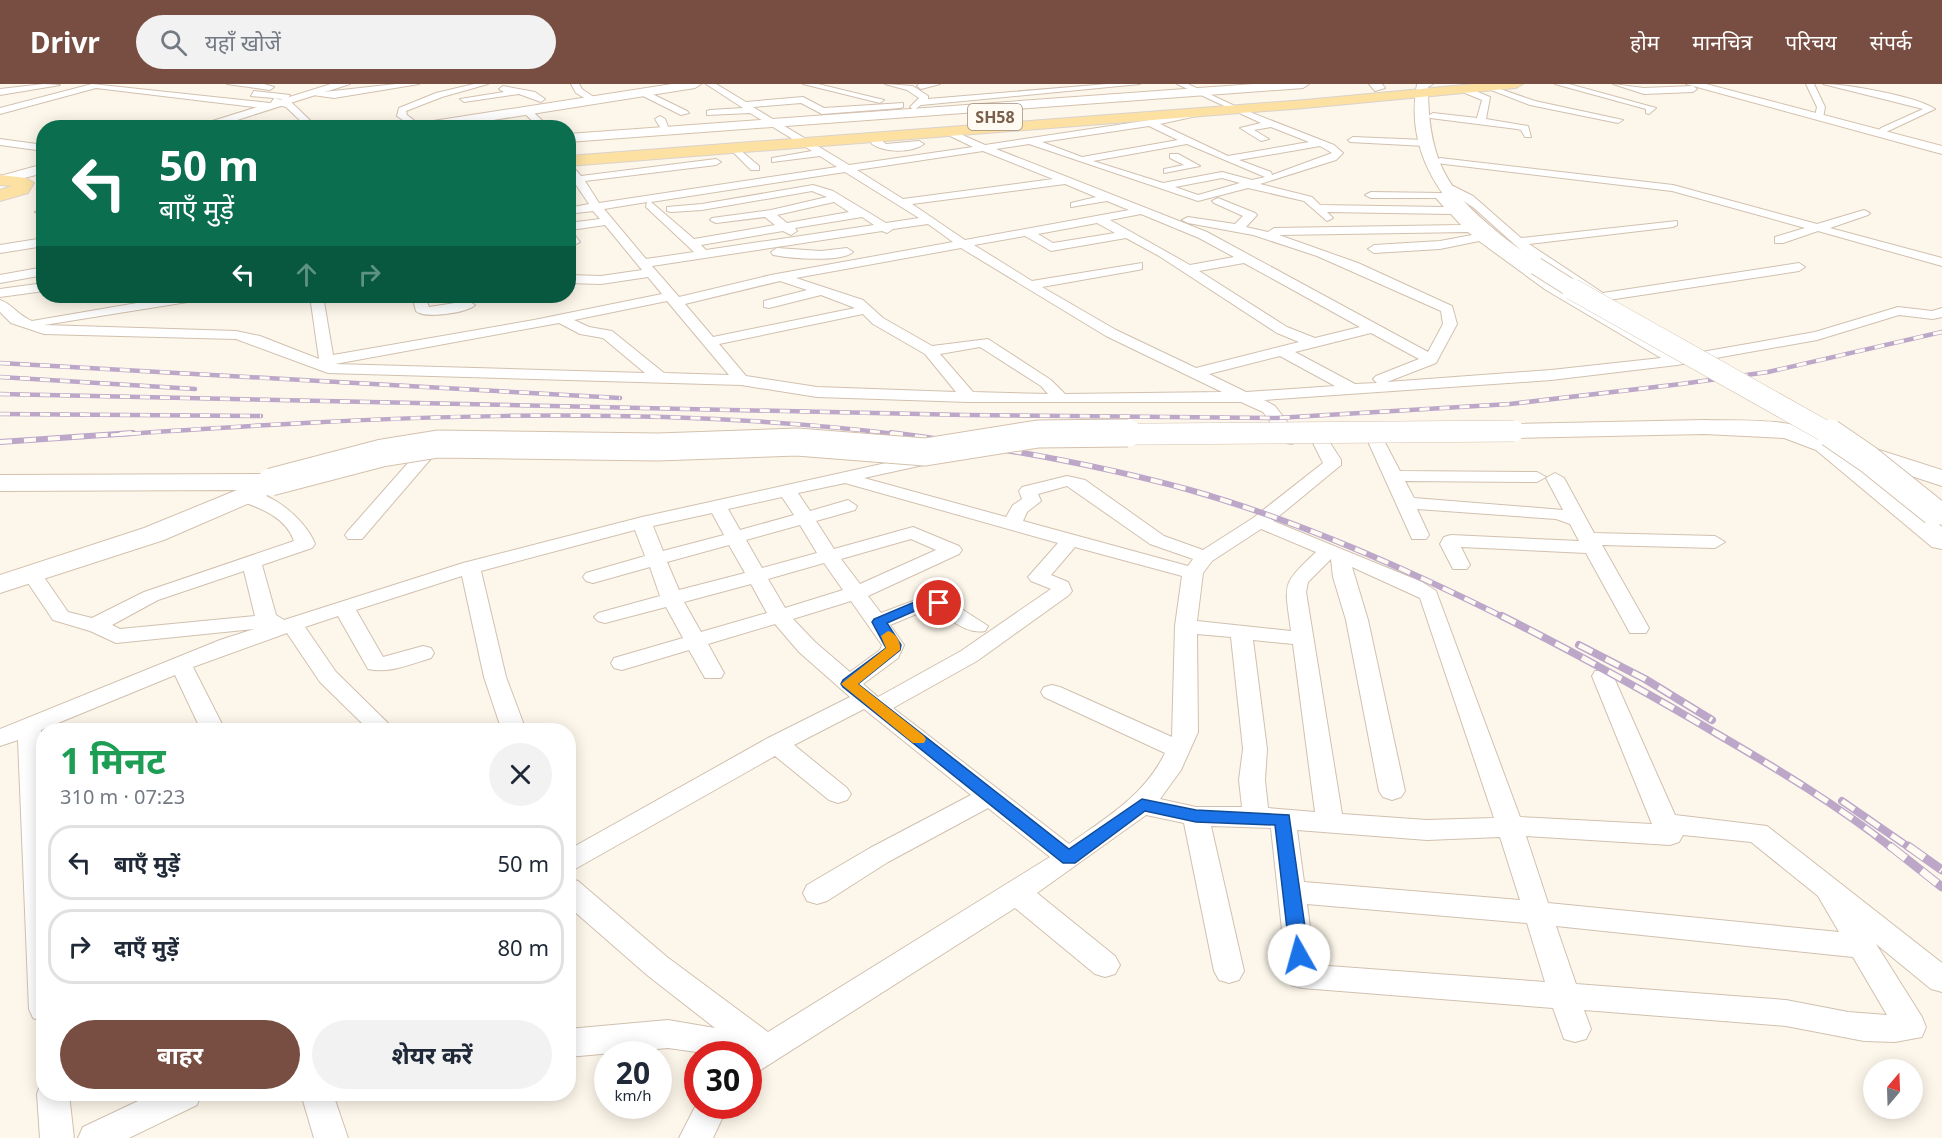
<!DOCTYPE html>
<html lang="hi">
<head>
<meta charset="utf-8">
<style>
	:root { --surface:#fff; --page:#f2f2f3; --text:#1f2937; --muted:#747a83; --line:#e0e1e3; --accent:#794e42 }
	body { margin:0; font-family:"Noto Sans","Noto Sans Devanagari",sans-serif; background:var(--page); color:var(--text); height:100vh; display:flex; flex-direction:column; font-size:22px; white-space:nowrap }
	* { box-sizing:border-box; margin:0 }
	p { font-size:20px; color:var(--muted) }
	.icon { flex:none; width:33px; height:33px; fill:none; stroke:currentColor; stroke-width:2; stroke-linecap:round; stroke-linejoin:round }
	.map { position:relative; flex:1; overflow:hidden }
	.panel { position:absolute; left:36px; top:639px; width:540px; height:378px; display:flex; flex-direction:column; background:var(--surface); border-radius:24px; box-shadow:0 3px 15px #0003 }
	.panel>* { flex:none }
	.guide { position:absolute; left:36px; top:36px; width:540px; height:183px; border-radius:24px; box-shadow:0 3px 15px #0003; background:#0b6e4f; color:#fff; overflow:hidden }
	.needle { width:39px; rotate:19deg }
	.controls { position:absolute; left:1863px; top:975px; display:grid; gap:12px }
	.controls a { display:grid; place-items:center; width:60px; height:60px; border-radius:50%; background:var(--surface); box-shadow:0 3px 15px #0003; font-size:30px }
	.speed { position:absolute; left:594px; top:957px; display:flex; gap:12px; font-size:30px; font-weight:700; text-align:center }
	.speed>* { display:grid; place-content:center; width:78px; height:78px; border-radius:50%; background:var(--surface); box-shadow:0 3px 15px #0003; line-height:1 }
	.speed small { font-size:15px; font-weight:400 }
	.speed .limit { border:9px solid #d22; background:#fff; color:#111 }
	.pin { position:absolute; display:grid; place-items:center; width:51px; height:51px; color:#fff; margin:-26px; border:3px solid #fff; border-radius:50%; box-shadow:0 2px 6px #0007 }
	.me { position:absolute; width:66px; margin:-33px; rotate:353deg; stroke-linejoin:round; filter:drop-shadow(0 0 4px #0008) }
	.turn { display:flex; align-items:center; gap:21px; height:126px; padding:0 24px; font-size:27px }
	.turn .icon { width:78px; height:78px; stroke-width:2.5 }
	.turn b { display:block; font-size:42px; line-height:51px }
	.lanes { display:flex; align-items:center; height:57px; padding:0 24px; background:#0003; justify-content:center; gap:30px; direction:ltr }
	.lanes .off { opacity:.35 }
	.round { display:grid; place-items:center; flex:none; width:63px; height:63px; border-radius:32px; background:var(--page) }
	.overview { display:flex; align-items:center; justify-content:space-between; height:102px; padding:0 24px }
	h1 { font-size:36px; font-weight:700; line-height:45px; color:#1e9e55 }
	.action { display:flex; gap:12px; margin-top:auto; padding:12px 24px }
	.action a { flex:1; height:69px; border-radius:36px; background:var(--accent); color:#fff; font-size:24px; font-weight:700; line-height:69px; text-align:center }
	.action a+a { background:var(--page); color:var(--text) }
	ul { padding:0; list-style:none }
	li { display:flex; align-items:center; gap:18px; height:75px; margin:0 12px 9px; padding:0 12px; border:3px solid var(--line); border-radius:24px }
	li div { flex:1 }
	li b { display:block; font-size:22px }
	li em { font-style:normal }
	header { display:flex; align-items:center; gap:36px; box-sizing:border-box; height:84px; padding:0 30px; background:var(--accent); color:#fff }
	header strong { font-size:28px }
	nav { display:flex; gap:33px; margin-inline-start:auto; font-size:21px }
	.search { width:420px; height:54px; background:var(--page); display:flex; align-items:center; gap:15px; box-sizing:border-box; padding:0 21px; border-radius:33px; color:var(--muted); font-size:22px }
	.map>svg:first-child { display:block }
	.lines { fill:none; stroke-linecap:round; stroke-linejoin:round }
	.street-casing { stroke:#d1c0af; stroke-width:2 }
	.secondary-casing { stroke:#d4c1ad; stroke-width:2 }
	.primary-casing { stroke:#dad2cd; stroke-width:2 }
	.street { fill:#fff; fill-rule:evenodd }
	.secondary { fill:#fff; fill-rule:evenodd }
	.primary { fill:#fce1a3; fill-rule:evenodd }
	.rail-far3-casing { stroke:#bca7c9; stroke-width:4.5 }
	.rail-far2-casing { stroke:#bca7c9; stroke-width:6 }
	.rail-far1-casing { stroke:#bca7c9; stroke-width:8 }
	.rail-casing { stroke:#bca7c9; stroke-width:9 }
	.rail-far3 { stroke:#fffbf2; stroke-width:3; stroke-dasharray:10; stroke-linecap:butt }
	.rail-far2 { stroke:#fffbf2; stroke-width:4; stroke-dasharray:12; stroke-linecap:butt }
	.rail-far1 { stroke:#fffbf2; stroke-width:5; stroke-dasharray:15; stroke-linecap:butt }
	.rail { stroke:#fffbf2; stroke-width:7; stroke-dasharray:20; stroke-linecap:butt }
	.secondary-bridge-far2-casing { stroke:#d4c1ad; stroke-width:19; stroke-linecap:butt }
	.secondary-bridge-far1-casing { stroke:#d4c1ad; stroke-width:22; stroke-linecap:butt }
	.secondary-bridge-casing { stroke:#d4c1ad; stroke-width:29; stroke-linecap:butt }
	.secondary-bridge-far2 { stroke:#fff; stroke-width:17 }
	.secondary-bridge-far1 { stroke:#fff; stroke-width:21 }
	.secondary-bridge { stroke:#fff; stroke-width:27 }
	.route { fill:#1a73e8; stroke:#114b97; stroke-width:1.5 }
	.slow { fill:#f59e0b }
	.labels { text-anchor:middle; stroke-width:6; stroke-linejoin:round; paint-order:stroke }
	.shield { fill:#fffbf2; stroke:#a28e7e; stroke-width:1.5 }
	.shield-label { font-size:16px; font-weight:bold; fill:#7a604c }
</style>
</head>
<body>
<header>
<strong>Drivr</strong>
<div class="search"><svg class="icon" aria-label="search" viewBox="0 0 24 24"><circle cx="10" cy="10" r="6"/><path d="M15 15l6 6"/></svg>यहाँ खोजें</div>
<nav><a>होम</a><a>मानचित्र</a><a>परिचय</a><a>संपर्क</a></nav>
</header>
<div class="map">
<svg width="1942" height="1054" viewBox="0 0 1942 1054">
	<rect width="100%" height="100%" fill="#fdf7eb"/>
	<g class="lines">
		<!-- street casing -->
		<g class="street-casing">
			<g id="street">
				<polygon points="44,0 60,1 0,11 0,5"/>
				<polygon points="92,0 270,19 274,22 270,25 96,4 0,30 0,24"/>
				<polygon points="227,0 264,0 274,3 270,6"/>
				<polygon points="396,0 419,0 334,14 306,10"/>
				<polygon points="474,0 488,0 442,13 406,27 407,31 424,44 414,44 397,32 399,24 436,9"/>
				<polygon points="571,0 579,0 582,5 598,16 591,18 576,9"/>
				<path d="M706,0H716L746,18L803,13L824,24L903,19V23L900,24L822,30L801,19L753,23L849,81L973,63L946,50L944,48L949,45L985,61L1183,31L1207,24L1211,27L1210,29L1160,40L1228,72L1309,58L1271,43L1254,46L1269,55L1261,57L1240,44L1261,39L1177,0H1188L1237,23L1334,61L1343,69L1336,76L1260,100L1312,113L1320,121L1444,123L1436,114H1371L1365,111L1371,108L1443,109L1467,134L1524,180L1588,220L1679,272L1815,248L1898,223L1932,227L1942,224V233L1933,235L1899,231L1817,256L1677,281L1551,296L1264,316L1275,322L1300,355L1292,360L1286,359L1263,328L1241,318H969L817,313L741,301L328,289L236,255L44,250L11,239L0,228V216C12,220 19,232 32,237L178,212H206L200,216L44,241L236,247L260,252L319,275L310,212H323L333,271L534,236L662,210L648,193L601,200L568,199V191L601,192L642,186L605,141L571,146L580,158L568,164V139L600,135L593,127L568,130V124L589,120L568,89V77L581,92L716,75L721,78L716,81L585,97L599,119L837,83L820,72L772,78V74L812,67L750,29L707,31V27L710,26L743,24ZM1149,42L1178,56L1082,73L1042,58ZM1029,60L1198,117L1248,104L1304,117L1327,137L1333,134L1327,128L1451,130L1461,141L1274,144L1268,148L1246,143L1257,131L1255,129L1218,114L1212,117L1214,119L1243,132L1235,140L1188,133L1182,136L1188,139L1253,151L1317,172L1441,227L1443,240L1428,268L1207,148L996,65ZM1187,60L1265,93L1252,96L1222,88L1163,99L1093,77ZM1320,62L1332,69L1272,91L1271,88L1239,76ZM983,67L1053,95L903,115L857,86ZM845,88L919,134L886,139L833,107L813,101L702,120L667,123V127L671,128L702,126L812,107L827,113L771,126L712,134L710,136L716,139L765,133L775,141L694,155L651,118ZM1222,94L1240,99L1198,111L1175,103ZM1065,100L1096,113L1071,119V123L1107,117L1129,126L965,156L912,120ZM647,118L646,123L694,168L646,175L604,125ZM834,118L849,128L787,139L777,131ZM1141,130L1199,154L1234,173L1190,181L1110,136ZM862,133L874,141L706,166L701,161L783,147L791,151L797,147L795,144ZM1097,139L1115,149L1053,159L1038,150ZM928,140L953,158L771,191L679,213L652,182L882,147L887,149L893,145ZM1468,148L1472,151L1440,157L1374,161L1368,165L1374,169L1440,165L1479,157L1546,206L1661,274L1551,286L1387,298L1436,279L1457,240L1452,222L1358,179L1279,151ZM1025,152L1051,167L1126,154L1159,172L1277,249L1299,258L1196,284L1116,246L1042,203L1138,186L1142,185V179L1032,197L974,161ZM961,164L1106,252L1222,308L1065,310L1051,296L988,255L932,262L883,234L863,216L796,194ZM1244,179L1360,243L1315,254L1287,243L1199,187ZM780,197L807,206L764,217V223L769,224L821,211L855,224L713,253L685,220ZM667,217L729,291L664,289L612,247L589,243L574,236ZM863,230L873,240L925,270L956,308L817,303L746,292L719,260ZM559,239L580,250L603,254L645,289L335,280ZM1371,249L1419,275L1376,292L1373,295L1377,299L1355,300L1295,268ZM980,263L1041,302L1048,310L973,308L940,270ZM1280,272L1335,302L1246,308L1209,290Z"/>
				<polygon points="803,0 818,0 884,16 880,19"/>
				<polygon points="885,0 913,2 928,12 928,15 1107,0 1140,0 921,21 914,26 910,23 919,14 907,6"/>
				<polygon points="919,0 940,0 921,5 917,2"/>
				<polygon points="1486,0 1535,17 1623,36 1618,39 1530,21 1486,4"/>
				<polygon points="1555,0 1569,0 1656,24 1649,30 1646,29 1646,25"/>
				<polygon points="1613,0 1644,4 1693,2 1697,5 1693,8 1644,10"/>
				<polygon points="1806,0 1814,0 1825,23 1823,34 1815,32 1817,23"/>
				<path d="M1823,0C1847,0 1916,12 1935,25L1884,49L1879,46L1881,44L1923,25Z"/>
				<polygon points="503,2 535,8 545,15 541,18 519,10 464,18 460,15 504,8 499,5"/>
				<polygon points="1463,2 1490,13 1486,35 1528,42 1531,53 1525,53 1521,46 1517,45 1430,34 1428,32 1433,29 1477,34 1482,16 1460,7"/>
				<polygon points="642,5 687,27 689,29 681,31 639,10"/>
				<polygon points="254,7 290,11 287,16 274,14 292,19 318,44 308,44 286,23 271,19 274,14 251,12"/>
				<polygon points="524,25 530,25 550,44 540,44 524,29"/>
				<polygon points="660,32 665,35 671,50 663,48 655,35"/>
				<path d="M869,51H875L886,60L919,57L924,60C912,69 885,69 872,60Z"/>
				<polygon points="1353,53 1425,56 1430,59 1425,62 1350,58 1348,56"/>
				<polygon points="0,55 44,61 44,67 0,61"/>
				<polygon points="734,61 759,82 759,86 751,86 729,64"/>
				<polygon points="1170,70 1178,70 1200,82 1164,89 1164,85 1184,81 1170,74"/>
				<polygon points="1440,74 1673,101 1817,140 1864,126 1870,129 1868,131 1830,144 1942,174 1942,182 1818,147 1783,159 1775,159 1775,153 1805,144 1672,107 1436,79 1435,77"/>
				<polygon points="1453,102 1473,112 1521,154 1677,137 1677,141 1673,143 1529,160 1603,209 1799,179 1805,183 1799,187 1602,217 1523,168 1474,124 1449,107 1448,105"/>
				<polygon points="41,125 44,125 44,131 35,128"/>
				<polygon points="44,154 44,162 0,169 0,161"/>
				<path d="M777,164L821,167L847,164L853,168C841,179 789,174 773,171L771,168Z"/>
				<polygon points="44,183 44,191 0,199 0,191"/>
				<polygon points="44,199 44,207 0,213 0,205"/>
				<path d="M412,212H425L429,223L468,217L475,221C467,229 424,235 416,227Z"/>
				<polygon points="1374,348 1382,353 1400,387 1537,388 1546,393 1537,398 1405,397 1414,414 1563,426 1546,394 1555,389 1564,394 1594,449 1715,452 1725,458 1715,464 1602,461 1649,544 1646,549 1630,549 1586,469 1461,463 1470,481 1467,485 1453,485 1440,460 1444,453 1451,451 1579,457 1570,440 1556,435 1417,425 1429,451 1426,455 1412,455 1366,353"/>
				<path d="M1319,350L1325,351L1341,376V381L1273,437L1422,498L1436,507L1520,733L1652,740L1592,592L1595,587H1611L1675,731L1767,742L1942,879V908L1931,905L1876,860L1922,933L1926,943L1922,953L1895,958L1864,957L1786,942L1584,926L1591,945L1586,955L1575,958L1564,955L1553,924L1302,904L1291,901L1287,892L1271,744L1211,742L1244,887L1239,896L1229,899L1219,896L1214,887L1184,739L1146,731L1037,809L1115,872L1120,881L1115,890L1105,893L1095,890L1015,824L759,987L748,991V970H711L668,964L568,973V945L668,936L715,944L647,891L568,822V794L578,797L667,873L768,948L1050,773L988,724L888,778L827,817L817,820L807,817L803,809L807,801L870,764L971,711L864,625L794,661L847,704L851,710L847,716L838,719L829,716L775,672L568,789V766L768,654L850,613L799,568L775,540L708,560L724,589L721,594H705L689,566L622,586L614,584L611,579L614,574L683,554L666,523L605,539L598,537L594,533L598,529L660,512L650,483L593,499L586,497L583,493L586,489L645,472L635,446L481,487L506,593L524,641L520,646H504L500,641L484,593L462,492L356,526L383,573L423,562L431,564L434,569L431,574C411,580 389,590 368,585L338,532L305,543L336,588L395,646H369L320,598L287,549L193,583L225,646H201L175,591L41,646L44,938L33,934L29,925L18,656L0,662V645L220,556L254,545L116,559L90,547L53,536L22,490L25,486H39L68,528L92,534L144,508L294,457C286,433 260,424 238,416L235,412L238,408C265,401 306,435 315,460L312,464L262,481L276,531L284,536L463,479L642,433L931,369L937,370L940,374L937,378L864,394L1006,433L1013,421L1022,415L1019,407L1022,403L1067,392L1085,396L1164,452L1203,466L1253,434L1323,379L1311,355ZM845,399L1058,459L1028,493L1031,497L1051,505L961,567L878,613L863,600L898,574L904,561L890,541L931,524C948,532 965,551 985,547L988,542L946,515L929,511L881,529L868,512L959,470L962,466L959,462L913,443L834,465L816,437L855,426L857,422L848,416L810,427L798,409ZM1067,402L1150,460L1193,475L1188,482L1023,437L1027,428L1041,417L1038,410ZM782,413L794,431L740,446L728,425ZM712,429L724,451L663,467L653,442ZM800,441L817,469L762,484L746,456ZM1261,445L1316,468C1280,502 1285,499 1291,547L1197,537L1203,489L1212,477ZM911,455L936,466L860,500L841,475ZM729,461L745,489L679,506L667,478ZM1075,463L1182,492L1175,542L1172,653L1060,603L1052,601L1044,603L1041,608L1044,613L1165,669C1145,711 1106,734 1069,760L893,624L977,577L1069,511L1072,507L1068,498L1051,491ZM1331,475L1333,493L1346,536L1379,707L1383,713L1392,716L1401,713L1405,707L1368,536L1352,483L1420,514L1494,734L1427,736L1342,730L1306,508L1308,498ZM824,479L843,506L785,524L768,495ZM244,487L255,532L120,545L112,541L158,516ZM751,500L767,529L701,548L684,518ZM851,517L882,561L880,566L850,588L815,558L793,535ZM1197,550L1231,553L1243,665L1239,696L1242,723H1196L1160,715L1181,686L1198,648ZM1253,556L1293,560L1315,728L1268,724L1265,696L1267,665ZM1297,746L1427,756L1500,753L1520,816L1304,798ZM1683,751L1751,758L1818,812L1839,848L1548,819L1526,752L1670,761L1679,758ZM1307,820L1527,839L1545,898L1315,881ZM1556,842L1853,873L1887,931L1848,928L1786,916L1576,900Z"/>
				<polygon points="428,362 437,367 434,371 362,455 348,455 345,451 348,447 422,363"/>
				<polygon points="41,999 44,999 44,1010 69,1010 74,1054 40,1054 37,1010"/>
				<polygon points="153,1010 201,1010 197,1021 129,1054 78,1054 83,1043"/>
				<polygon points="301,1010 333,1010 348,1054 314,1054"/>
				<polygon points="698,1017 698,1022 728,1022 713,1054 679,1054"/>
			</g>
		</g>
		<!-- secondary casing -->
		<g class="secondary-casing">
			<g id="secondary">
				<polygon points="331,0 350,0 212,44 190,44"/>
				<polygon points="672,0 701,0 695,4 443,44 408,44 414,40"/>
				<polygon points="1254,0 1309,0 1303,4 568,58 568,50"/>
				<polygon points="1369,0 1382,0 1385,4 1375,7"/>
				<path d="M1417,0H1433L1428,3C1428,65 1441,101 1489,141C1505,155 1523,169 1542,178L1545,182L1542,186C1526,190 1510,175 1498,166C1445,124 1404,71 1417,0Z"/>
				<polygon points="1686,0 1706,0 1942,62 1942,70"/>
				<polygon points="44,80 44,89 0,100 0,92"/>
				<path d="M1704,336C1748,337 1804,332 1841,361L1851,357L1942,386V402L1856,374L1942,443V465L1932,463L1816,366L1784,354L1704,350L1514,354L1506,352L1502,347L1506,342L1514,340Z"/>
				<polygon points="265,390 274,393 278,398 268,411 164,456 0,509 0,491 144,444 237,406 0,407 0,391"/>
			</g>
		</g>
		<!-- primary casing -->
		<g class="primary-casing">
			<g id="primary">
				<polygon points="1474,0 1523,0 1516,4 1305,24 568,82 568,72 1305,16"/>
				<polygon points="0,91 26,94 34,99 28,109 0,117 0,106 12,102 0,101"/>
			</g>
		</g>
		<!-- street -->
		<use href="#street" class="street"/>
		<!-- secondary -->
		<use href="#secondary" class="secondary"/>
		<!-- primary -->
		<use href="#primary" class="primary"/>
		<!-- rail-far3 casing -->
		<g class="rail-far3-casing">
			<g id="rail-far3">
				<polyline points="0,279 620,314"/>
				<polyline points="0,293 195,305"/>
				<polyline points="0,310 965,331 1277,334 1510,320 1681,300 1768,288 1942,248"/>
				<polyline points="0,330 261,332"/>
				<path d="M111,351C376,333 639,318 904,351"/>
			</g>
		</g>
		<!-- rail-far2 casing -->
		<g class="rail-far2-casing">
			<g id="rail-far2">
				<path d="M891,349C992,362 1092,379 1190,406C1299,437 1404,484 1505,534"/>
				<polyline points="0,358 133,349"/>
			</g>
		</g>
		<!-- rail-far1 casing -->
		<g class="rail-far1-casing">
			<g id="rail-far1">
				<path d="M1502,532C1576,569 1648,609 1719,651C1779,686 1837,721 1892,764"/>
				<polyline points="1579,561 1645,595 1712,636"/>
				<polyline points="1842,717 1910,764"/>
			</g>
		</g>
		<!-- rail casing -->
		<g class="rail-casing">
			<g id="rail">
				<polyline points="1890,762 1942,803"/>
				<polyline points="1908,762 1942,786"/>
			</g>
		</g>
		<!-- rail-far3 -->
		<use href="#rail-far3" class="rail-far3"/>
		<!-- rail-far2 -->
		<use href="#rail-far2" class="rail-far2"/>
		<!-- rail-far1 -->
		<use href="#rail-far1" class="rail-far1"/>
		<!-- rail -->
		<use href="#rail" class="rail"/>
		<!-- secondary-bridge-far2 casing -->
		<g class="secondary-bridge-far2-casing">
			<polyline id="secondary-bridge-far2" points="1536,182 1574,206"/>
		</g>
		<!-- secondary-bridge-far1 casing -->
		<g class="secondary-bridge-far1-casing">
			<g id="secondary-bridge-far1">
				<polyline points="1572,205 1832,351"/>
				<polyline points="1032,351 1514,347"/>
			</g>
		</g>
		<!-- secondary-bridge casing -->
		<g class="secondary-bridge-casing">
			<g id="secondary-bridge">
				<polyline points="1830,349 1868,375 1934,428"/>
				<polyline points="271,398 382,369 438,360 658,363 797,358 925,368 1038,350 1128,349"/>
			</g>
		</g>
		<!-- secondary-bridge-far2 -->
		<use href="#secondary-bridge-far2" class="secondary-bridge-far2"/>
		<!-- secondary-bridge-far1 -->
		<use href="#secondary-bridge-far1" class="secondary-bridge-far1"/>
		<!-- secondary-bridge -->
		<use href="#secondary-bridge" class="secondary-bridge"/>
	</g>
	<!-- route -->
	<polygon class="route" points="924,514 939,515 946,519 939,523 926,522 887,539 901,561 900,566 858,600 1069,765 1142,715 1196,726 1289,731 1309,871 1306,876 1299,879 1293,876 1290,871 1275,741 1196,738 1145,727 1075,779 1063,779 843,603 841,600 843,596 886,564 872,538 874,535"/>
	<!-- slow -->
	<path class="slow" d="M888,547C896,549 901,558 900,566L858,600L924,652L926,655L924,659H913L841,600L886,564L881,552Z"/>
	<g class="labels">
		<!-- shield labels -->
		<rect class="shield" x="968" y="20" width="54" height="26" rx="4.5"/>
		<g class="shield-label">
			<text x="995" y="39">SH58</text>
		</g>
	</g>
</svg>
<div class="controls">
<a><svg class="needle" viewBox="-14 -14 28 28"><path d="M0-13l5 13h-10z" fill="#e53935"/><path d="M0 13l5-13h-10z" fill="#747a83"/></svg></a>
</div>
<div class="speed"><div>20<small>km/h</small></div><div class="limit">30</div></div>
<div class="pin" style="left:939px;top:519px;background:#d93025"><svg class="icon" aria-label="arrive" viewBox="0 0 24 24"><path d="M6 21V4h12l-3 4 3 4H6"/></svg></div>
<svg class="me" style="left:1299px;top:871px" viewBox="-20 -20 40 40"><circle r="19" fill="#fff"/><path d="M0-13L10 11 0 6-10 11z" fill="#1a73e8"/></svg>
<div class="guide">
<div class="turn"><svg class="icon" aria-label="left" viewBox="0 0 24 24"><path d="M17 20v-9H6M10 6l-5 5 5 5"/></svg><div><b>50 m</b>बाएँ मुड़ें</div></div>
<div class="lanes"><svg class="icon" aria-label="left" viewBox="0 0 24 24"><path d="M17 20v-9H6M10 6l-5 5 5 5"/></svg><svg class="icon off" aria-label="ahead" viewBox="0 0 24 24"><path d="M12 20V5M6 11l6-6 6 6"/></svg><svg class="icon off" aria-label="right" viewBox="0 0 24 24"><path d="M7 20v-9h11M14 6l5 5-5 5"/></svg></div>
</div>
<section class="panel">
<div class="overview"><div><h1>1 मिनट</h1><p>310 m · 07:23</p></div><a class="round"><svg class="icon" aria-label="close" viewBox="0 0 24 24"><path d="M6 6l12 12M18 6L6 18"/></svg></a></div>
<ul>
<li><svg class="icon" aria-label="left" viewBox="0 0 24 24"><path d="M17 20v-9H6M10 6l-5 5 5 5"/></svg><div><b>बाएँ मुड़ें</b></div><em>50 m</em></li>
<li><svg class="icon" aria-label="right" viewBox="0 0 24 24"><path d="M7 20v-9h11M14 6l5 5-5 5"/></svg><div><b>दाएँ मुड़ें</b></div><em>80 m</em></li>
</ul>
<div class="action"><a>बाहर</a><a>शेयर करें</a></div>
</section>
</div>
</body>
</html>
